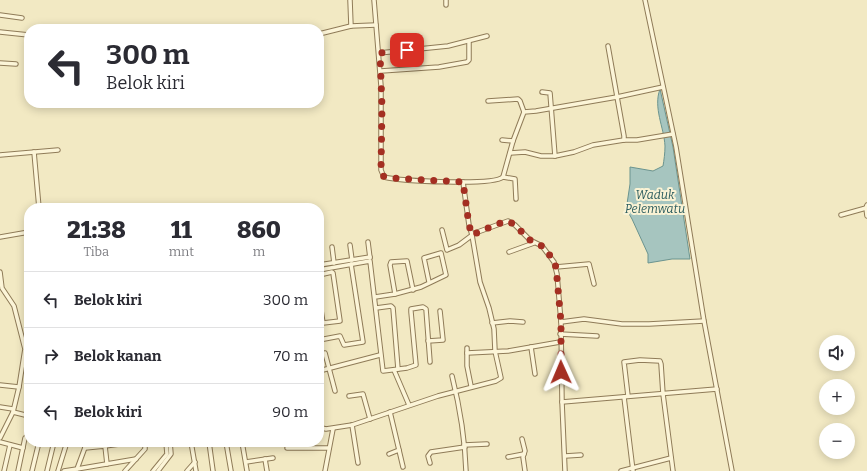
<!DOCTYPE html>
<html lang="id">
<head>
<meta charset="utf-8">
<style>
	:root { --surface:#fff; --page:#f7f7f7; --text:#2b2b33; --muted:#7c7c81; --line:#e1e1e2 }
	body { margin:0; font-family:Bitter,serif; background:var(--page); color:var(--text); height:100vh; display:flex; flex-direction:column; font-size:15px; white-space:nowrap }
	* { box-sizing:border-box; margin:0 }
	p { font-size:13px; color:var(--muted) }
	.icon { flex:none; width:22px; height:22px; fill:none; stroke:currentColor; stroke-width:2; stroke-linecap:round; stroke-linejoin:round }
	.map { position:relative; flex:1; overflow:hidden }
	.sheet { position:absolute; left:24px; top:203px; width:300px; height:244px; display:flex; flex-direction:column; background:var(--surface); border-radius:16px; box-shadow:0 2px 10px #0003 }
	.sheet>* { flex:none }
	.guide { position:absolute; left:24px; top:24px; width:300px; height:84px; border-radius:16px; box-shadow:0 2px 10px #0003; background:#fff; color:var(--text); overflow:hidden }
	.fabs { position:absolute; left:819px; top:335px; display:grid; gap:8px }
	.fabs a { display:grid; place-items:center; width:36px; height:36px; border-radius:50%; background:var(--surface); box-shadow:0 2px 10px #0003; font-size:20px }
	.pin { position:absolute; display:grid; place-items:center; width:34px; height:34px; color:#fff; margin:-17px; border-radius:8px; box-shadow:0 2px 6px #0006 }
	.me { position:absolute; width:44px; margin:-22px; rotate:359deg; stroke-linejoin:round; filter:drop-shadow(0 0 3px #0008) }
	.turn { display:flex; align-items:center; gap:14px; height:84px; padding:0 16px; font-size:18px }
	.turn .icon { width:52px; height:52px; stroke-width:2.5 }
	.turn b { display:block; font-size:28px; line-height:34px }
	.eta { display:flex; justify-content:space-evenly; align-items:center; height:68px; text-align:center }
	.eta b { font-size:24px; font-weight:800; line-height:28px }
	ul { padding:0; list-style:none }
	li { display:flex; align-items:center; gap:12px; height:56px; padding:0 16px; border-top:1px solid var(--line) }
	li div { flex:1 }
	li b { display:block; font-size:15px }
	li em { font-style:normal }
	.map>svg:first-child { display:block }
	.water { fill:#a6c5bf; stroke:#6b948f }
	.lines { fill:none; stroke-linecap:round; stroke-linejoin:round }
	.minor-casing { stroke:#8f7b58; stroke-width:5.5 }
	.minor { stroke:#fcf5d8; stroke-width:3.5 }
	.route { stroke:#a42f22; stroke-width:7; stroke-dasharray:0 12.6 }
	.labels { text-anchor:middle; stroke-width:4; stroke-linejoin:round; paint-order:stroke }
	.water-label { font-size:12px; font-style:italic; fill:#2b5c5e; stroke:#f9f2d4 }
</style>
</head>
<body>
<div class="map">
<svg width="867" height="471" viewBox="0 0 867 471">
	<rect width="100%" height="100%" fill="#f2e9c3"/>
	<!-- water -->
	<path class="water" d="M660,89L673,147L690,259H672L648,263V254L632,219L628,212L627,204L630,184V167L653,171L663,166C664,160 665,153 665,146C664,127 653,108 660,89Z"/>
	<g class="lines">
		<!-- minor casing -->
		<g class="minor-casing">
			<g id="minor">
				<polyline points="350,0 351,26"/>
				<path d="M374,0L381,86V170L384,177C401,181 493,186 503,177L513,141L524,112L536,111L617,97L663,87"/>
				<polyline points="446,0 446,5"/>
				<polyline points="645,0 676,147 704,321 732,471"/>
				<polyline points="0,15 22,18"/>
				<polyline points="0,32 29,35"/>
				<polyline points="319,34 351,26 376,25"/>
				<polyline points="379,53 448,46 487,36"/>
				<polyline points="0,63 16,64"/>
				<polyline points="381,71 439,67 467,62 469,60 469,41"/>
				<polyline points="542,92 550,93 555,156"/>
				<polyline points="488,101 518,99 520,101 524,112"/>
				<polyline points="502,140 513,141"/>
				<polyline points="624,140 637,140 673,134"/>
				<polyline points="34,152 39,208"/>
				<polyline points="510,153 525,152 541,156 555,156 574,152 593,145 624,140 624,136 608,46"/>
				<polyline points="0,155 58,150"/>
				<polyline points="503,177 515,179 516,199"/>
				<polyline points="866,208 867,216"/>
				<polyline points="841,215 866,208 867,205"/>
				<polyline points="442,230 447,250 459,245 475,233 508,221 515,225 530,240 542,246 554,262 557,274 561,322 562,402 565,471"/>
				<polyline points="0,237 29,232"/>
				<polyline points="368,242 370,258"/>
				<polyline points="350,245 352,260"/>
				<polyline points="332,247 334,263"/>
				<polyline points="509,252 534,243"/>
				<polyline points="319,265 370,257"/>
				<polyline points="556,267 589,264 594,284"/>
				<polyline points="319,270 370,261 383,371 407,368 416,365 411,312 411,309 423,307 426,309 430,362"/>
				<polyline points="0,272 2,288 14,306 25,349 19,387 13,412 0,438"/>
				<polyline points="319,275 332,272 333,273 340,321 323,323 319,297"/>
				<polyline points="395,294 421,287 446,275 441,253 424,258 429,282"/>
				<polyline points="375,297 395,294 390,265 391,262 407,261 413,290"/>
				<polyline points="376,308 391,306 393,308 398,369"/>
				<polyline points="561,322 584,319 622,324 649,324 704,321"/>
				<polyline points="492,323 510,321 523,322"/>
				<polyline points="560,334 597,336"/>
				<polyline points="319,340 340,336 344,345 363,342 351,264"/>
				<polyline points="428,341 443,340 440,311"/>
				<polyline points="531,347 535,374"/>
				<polyline points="467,348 467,366 471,386"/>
				<polyline points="325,353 335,391"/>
				<polyline points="467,353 508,351 560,342"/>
				<polyline points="394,370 409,405"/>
				<polyline points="319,371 380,355"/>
				<path d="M452,376C460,408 465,438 466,471"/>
				<polyline points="0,385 19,387"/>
				<polyline points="349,396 363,394 370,419"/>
				<polyline points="628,396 624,362 640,360 660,361 661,364 663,394 673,471"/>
				<polyline points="624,397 633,471"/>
				<polyline points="562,402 717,389"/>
				<polyline points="0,407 13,409"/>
				<polyline points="13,412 29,416"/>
				<polyline points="390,412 403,467"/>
				<polyline points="319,423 322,428 326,429 352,425 438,396 496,381 501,378 495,351 494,329 489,308 480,282 472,235 469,225 463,182"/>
				<polyline points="352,425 358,463"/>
				<polyline points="522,439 525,451 523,457 525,471"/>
				<polyline points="0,442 23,448"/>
				<polyline points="104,442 105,446 134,442"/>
				<polyline points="191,442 196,471"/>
				<polyline points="209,442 213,471"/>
				<polyline points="226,442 231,471"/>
				<polyline points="242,442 247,471"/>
				<polyline points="464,445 487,444"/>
				<polyline points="85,448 105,446 107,464"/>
				<polyline points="287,448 329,448"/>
				<polyline points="389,454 399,450"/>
				<polyline points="565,456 581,455"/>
				<polyline points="508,457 524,454"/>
				<polyline points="265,459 267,471"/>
				<polyline points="246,462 273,458"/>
				<polyline points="430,463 428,456 431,452 465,447"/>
				<polyline points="77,469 136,459"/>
				<polyline points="4,471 10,445"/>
				<polyline points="18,471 25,438"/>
				<polyline points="32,471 39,442"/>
				<polyline points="47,471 54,442"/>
				<polyline points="58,471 67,442"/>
				<polyline points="64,471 77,469 87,442"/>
				<polyline points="125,471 145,449 145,442"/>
				<polyline points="153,471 167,454 166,442"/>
				<polyline points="158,471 171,454 170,442"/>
				<polyline points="187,471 195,462"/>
				<polyline points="325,471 333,429"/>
				<polyline points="621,471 671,458"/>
			</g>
		</g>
		<!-- minor -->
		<use href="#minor" class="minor"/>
	</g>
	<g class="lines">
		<!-- route -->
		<polyline class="route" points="407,50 380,53 382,107 381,170 383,176 391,178 463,182 469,225 472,235 497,224 508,221 515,225 530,240 542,246 552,258 556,267 561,322 561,372"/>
	</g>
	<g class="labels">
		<!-- water labels -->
		<g class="water-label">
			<text x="655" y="199">Waduk<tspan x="655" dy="14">Pelemwatu</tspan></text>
		</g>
	</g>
</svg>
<div class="fabs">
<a><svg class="icon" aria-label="sound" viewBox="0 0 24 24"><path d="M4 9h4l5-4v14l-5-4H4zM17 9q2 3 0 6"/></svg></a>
<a>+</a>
<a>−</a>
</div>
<div class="pin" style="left:407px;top:50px;background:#d93025"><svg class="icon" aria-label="arrive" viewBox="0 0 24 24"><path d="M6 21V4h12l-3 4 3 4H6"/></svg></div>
<svg class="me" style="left:561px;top:372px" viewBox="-20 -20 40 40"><path d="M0-17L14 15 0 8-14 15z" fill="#a42f22" stroke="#fff" stroke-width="4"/></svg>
<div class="guide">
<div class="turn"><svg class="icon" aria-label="left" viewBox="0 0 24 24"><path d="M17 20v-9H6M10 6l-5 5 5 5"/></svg><div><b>300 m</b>Belok kiri</div></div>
</div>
<section class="sheet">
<div class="eta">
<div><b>21:38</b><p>Tiba</p></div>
<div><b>11</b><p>mnt</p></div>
<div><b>860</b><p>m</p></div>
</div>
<ul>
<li><svg class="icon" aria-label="left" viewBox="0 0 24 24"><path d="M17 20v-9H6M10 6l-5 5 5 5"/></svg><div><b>Belok kiri</b></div><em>300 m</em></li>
<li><svg class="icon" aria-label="right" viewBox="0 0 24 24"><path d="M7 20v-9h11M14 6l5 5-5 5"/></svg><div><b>Belok kanan</b></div><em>70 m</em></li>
<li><svg class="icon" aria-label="left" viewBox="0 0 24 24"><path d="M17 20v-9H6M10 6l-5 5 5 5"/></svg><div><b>Belok kiri</b></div><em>90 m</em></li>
</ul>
</section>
</div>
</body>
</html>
